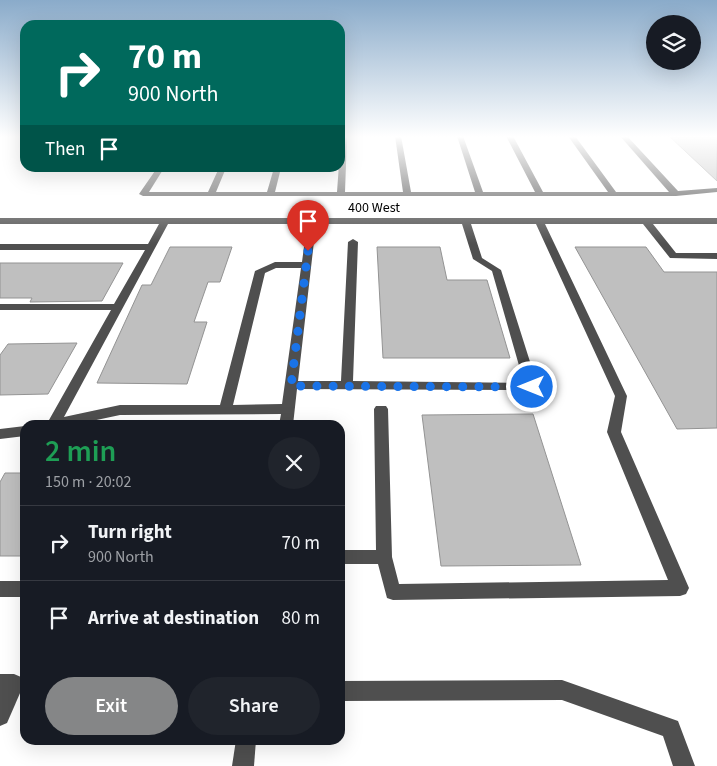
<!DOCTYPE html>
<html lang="en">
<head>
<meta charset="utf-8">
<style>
	:root { --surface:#171b24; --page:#20242c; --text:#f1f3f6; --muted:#9ea1a6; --line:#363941; --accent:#858687 }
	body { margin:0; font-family:"Source Sans 3",sans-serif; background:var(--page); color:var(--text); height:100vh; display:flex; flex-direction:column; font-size:19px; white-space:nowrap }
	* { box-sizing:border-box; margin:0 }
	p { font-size:16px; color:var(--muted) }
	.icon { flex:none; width:28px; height:28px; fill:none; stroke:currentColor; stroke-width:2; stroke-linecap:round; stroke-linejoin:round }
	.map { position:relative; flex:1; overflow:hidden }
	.panel { position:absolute; left:20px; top:420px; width:325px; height:325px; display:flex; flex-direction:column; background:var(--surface); border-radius:15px; box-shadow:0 5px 20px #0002 }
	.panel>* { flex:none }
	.hud { position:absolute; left:20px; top:20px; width:325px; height:152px; border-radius:15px; box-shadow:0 5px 20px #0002; background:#00695c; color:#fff; overflow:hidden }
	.fabs { position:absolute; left:646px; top:15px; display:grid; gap:10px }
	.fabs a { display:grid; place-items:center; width:55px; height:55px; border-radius:50%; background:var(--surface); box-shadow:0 5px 20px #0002; font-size:25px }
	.pin { position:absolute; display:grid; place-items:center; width:42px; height:42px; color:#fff; margin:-51px -21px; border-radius:50% 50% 50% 0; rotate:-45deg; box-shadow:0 0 5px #0007 }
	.pin .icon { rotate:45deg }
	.me { position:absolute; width:55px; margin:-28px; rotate:270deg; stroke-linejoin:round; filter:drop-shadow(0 0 4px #0008) }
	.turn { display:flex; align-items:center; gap:18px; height:105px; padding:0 25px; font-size:22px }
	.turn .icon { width:65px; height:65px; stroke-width:2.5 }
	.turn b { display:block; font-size:35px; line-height:42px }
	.then { display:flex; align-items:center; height:48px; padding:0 25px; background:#0003; gap:10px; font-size:19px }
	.round { display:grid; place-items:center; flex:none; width:52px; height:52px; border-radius:26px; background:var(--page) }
	.headline { display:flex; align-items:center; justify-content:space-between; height:85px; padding:0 25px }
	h1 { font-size:30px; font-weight:600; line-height:38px; color:#1e9e55 }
	.cta { display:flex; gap:10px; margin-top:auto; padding:10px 25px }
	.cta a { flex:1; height:58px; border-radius:30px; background:var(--accent); color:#fff; font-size:20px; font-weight:600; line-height:58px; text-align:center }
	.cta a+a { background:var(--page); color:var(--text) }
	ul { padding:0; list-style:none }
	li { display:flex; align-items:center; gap:15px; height:75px; padding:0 25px; border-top:1px solid var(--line) }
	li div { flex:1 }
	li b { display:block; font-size:19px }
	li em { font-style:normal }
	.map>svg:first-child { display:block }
	.building { fill:#bfbfbf; stroke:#939393 }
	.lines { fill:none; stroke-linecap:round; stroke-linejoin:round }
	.minor { fill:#4f4f4f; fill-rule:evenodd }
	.route { stroke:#1a73e8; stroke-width:9; stroke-dasharray:0 16.2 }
	.labels { text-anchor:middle; stroke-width:4; stroke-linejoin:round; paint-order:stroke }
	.far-street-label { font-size:14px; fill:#000; stroke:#fff }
</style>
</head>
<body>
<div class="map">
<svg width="717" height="766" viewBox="0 0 717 766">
	<rect width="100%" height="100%" fill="#fff"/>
	<!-- building -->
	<g class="building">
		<polygon points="669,136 717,136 717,181"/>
		<polygon points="170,247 232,247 220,282 208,282 194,322 207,322 187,384 97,383 142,285 151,285"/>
		<polygon points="377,247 440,247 447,280 487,280 510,358 383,358"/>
		<polygon points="575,247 646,247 664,272 717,272 717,428 677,429"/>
		<polygon points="0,263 123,263 102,301 30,302 32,298 0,298"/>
		<polygon points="77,343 48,394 0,395 0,355 8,344"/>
		<polygon points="533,414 581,565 441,566 422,415"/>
		<polygon points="5,473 25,473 25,556 0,556 0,482"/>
	</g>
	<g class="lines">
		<!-- minor -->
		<g class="minor">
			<polygon points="341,136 347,136 345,192 403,192 395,136 401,136 411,192 475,192 457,136 463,136 483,192 535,192 506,136 513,136 543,192 608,192 568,136 575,136 616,192 669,192 620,136 627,136 678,191 717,188 717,192 676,196 143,196 139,194 157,168 164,168 149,192 208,192 219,168 226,168 216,192 267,192 274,168 281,168 275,192 337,192"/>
			<path d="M0,218H717V224H653L676,253H717V259L670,258L643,224H545L627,396L621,432L689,588L686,594L680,596L393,600L387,598L378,564H340V550H376L374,409L376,406H386L388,409L392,557L399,584L668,580L607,432L615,396L536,224H471L482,258L501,270L538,387L536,390L297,389L293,425H279L281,414L120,415L73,425H43L45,421L49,420L111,310H0V304H114L145,250H0V244H148L159,224H0ZM168,224H307L302,262H275L255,271L220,405H120L64,417ZM316,224H462L473,259L492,271L524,383L353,381L358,242L353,239L348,242L341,381H298ZM276,268H301L282,404L233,405L265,273Z"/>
			<polygon points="25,426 25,436 0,439 0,429"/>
			<rect x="0" y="581" width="25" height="16"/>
			<polygon points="0,674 14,674 21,677 24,684 7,723 0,726"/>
			<polygon points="562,680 678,721 695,766 673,766 663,736 562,700 340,701 340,681"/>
			<polygon points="236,740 256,740 254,766 232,766"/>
		</g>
	</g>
	<!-- sky -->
	<linearGradient id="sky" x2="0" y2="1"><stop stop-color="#8aabca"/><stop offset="0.56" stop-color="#fff"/><stop offset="1" stop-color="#fff" stop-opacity="0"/></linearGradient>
	<rect width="717" height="244" fill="url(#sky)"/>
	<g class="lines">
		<!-- route -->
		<polyline class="route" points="308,251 291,386 532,387"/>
	</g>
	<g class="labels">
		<!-- far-street labels -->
		<g class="far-street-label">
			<text x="374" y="212">400 West</text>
		</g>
	</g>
</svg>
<div class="fabs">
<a><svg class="icon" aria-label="layers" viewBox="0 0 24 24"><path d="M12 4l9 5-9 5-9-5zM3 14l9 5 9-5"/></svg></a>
</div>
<div class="pin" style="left:308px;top:251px;background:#d93025"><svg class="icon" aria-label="arrive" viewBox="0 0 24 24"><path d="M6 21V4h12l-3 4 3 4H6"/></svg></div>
<svg class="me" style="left:532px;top:387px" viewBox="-20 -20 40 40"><circle r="17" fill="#1a73e8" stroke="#fff" stroke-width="3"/><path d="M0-11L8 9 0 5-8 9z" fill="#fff"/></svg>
<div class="hud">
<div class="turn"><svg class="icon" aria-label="right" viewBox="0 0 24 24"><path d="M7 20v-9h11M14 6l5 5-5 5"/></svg><div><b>70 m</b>900 North</div></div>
<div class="then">Then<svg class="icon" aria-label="arrive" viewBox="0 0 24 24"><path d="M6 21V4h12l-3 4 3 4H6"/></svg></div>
</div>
<section class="panel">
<div class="headline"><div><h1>2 min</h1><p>150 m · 20:02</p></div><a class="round"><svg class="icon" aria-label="close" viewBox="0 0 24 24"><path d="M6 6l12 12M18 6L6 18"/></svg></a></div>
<ul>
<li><svg class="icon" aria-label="right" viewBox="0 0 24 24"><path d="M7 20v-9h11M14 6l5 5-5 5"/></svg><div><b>Turn right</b><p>900 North</p></div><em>70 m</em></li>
<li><svg class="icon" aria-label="arrive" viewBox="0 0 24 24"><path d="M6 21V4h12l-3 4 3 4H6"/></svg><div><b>Arrive at destination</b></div><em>80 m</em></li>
</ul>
<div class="cta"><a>Exit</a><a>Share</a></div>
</section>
</div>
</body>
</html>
